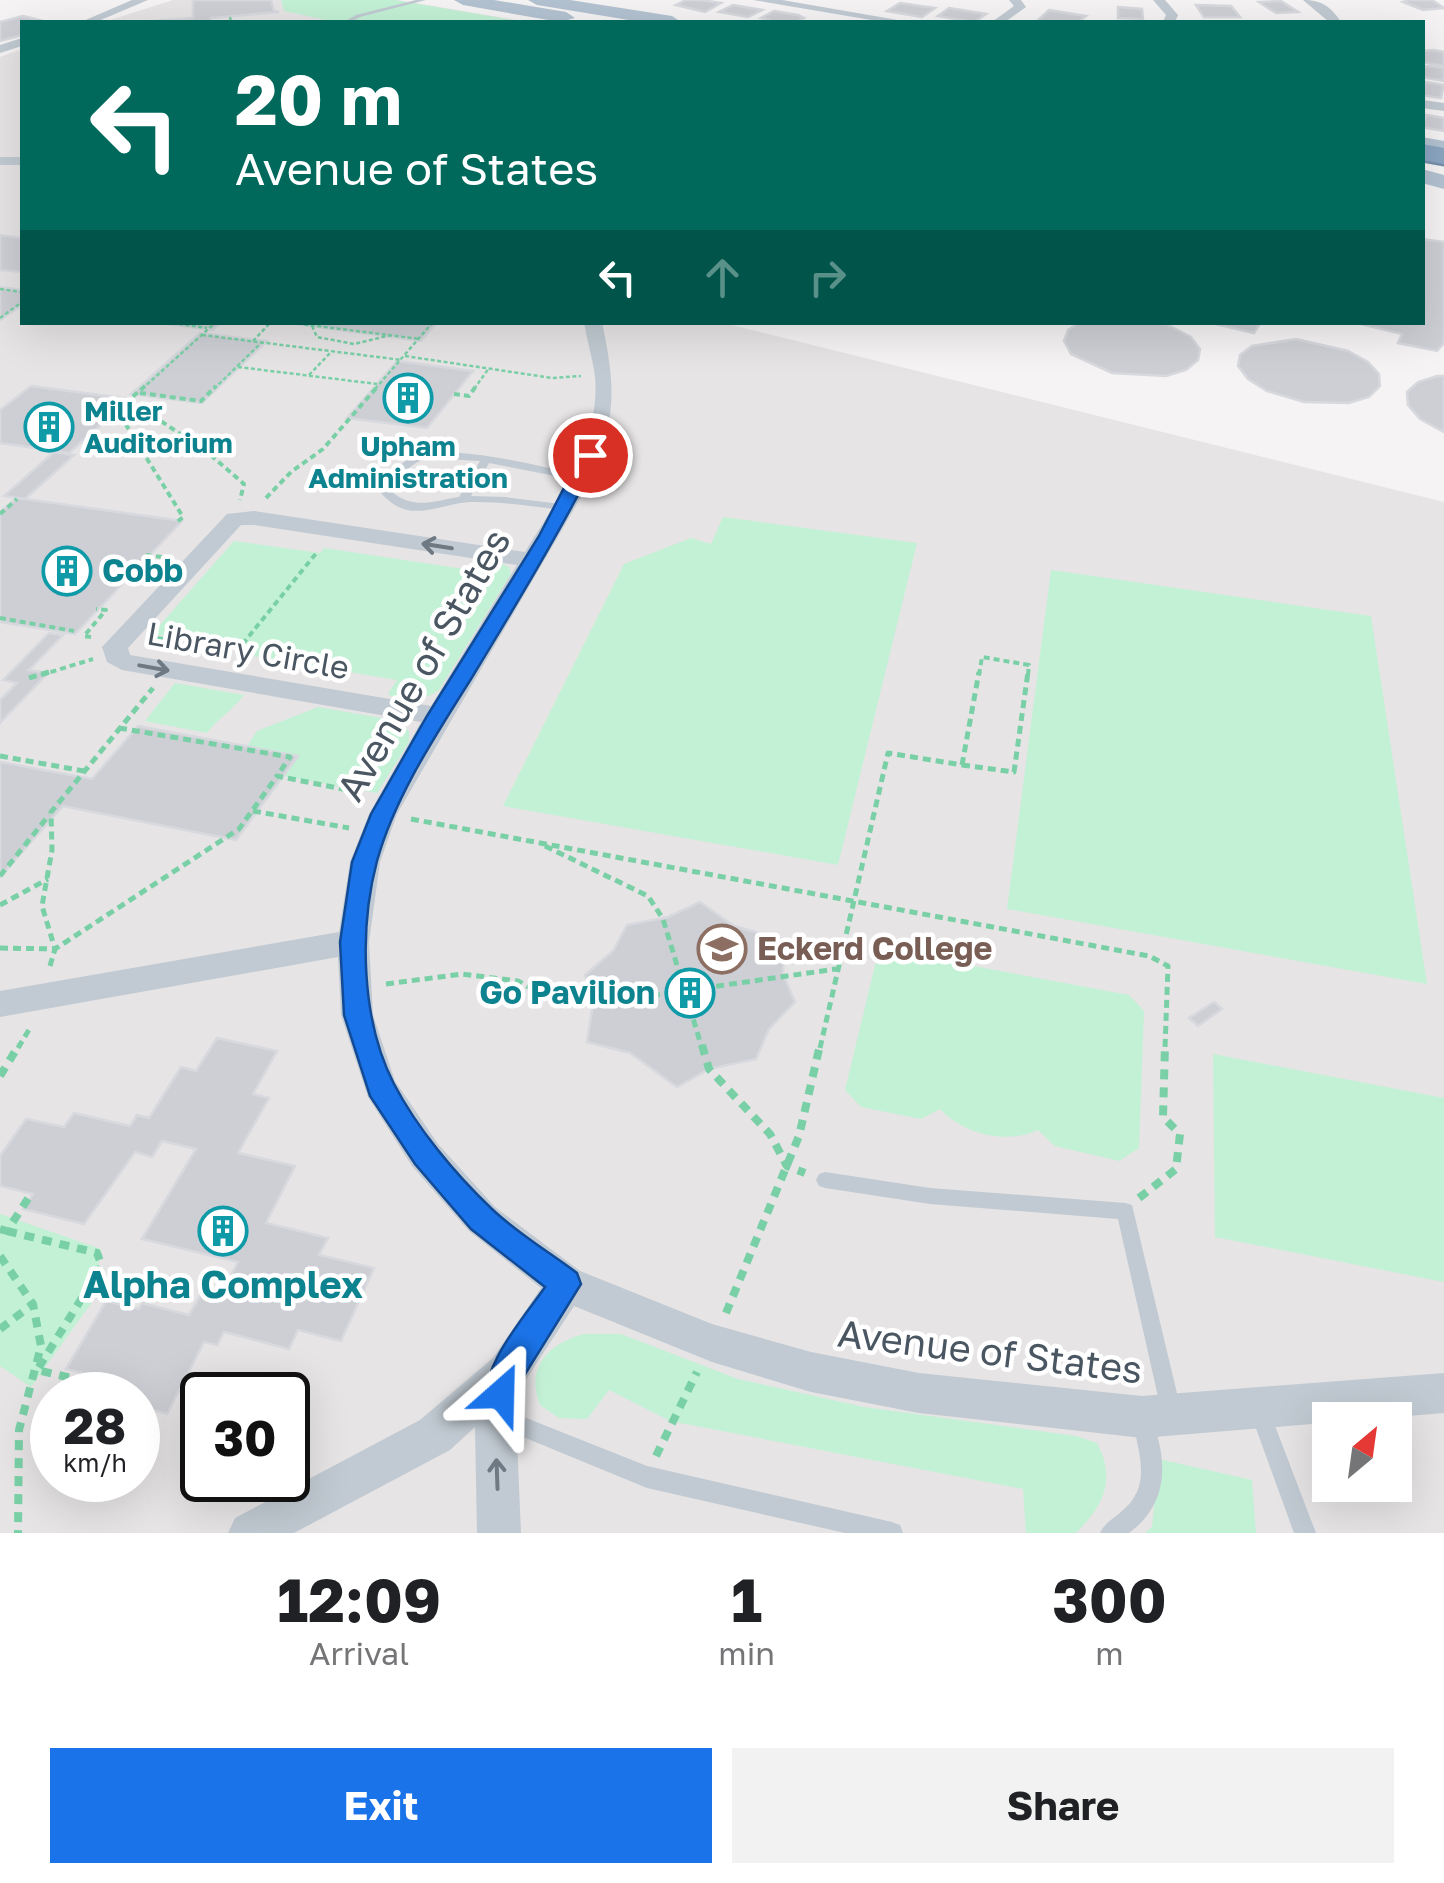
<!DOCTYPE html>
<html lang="en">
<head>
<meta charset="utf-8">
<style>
	:root { --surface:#fff; --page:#f2f2f2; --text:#202124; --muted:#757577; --accent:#1a73e8 }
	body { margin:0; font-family:"Golos Text",sans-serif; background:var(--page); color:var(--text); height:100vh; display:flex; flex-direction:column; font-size:38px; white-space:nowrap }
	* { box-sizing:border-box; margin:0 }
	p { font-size:32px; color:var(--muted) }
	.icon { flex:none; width:55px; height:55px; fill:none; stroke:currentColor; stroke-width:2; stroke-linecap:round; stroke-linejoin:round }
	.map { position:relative; height:1533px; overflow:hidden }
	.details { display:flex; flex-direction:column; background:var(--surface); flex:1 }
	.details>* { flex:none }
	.top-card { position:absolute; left:20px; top:20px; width:1405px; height:305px; border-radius:0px; box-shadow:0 10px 40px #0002; background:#00695c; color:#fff; overflow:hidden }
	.needle { width:65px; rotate:29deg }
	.tools { position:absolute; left:1312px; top:1402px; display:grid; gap:20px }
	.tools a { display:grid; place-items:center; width:100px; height:100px; border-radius:0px; background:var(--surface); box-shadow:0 10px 40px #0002; font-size:50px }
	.speed { position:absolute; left:30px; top:1372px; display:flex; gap:20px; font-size:50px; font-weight:700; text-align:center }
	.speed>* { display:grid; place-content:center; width:130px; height:130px; border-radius:50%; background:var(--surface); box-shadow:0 10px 40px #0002; line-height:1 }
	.speed small { font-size:25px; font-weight:400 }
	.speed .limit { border:5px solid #111; border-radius:15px; background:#fff; color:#111 }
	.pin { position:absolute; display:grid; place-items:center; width:85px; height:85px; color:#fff; margin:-42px; border:5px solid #fff; border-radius:50%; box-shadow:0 2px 10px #0007 }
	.me { position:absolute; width:110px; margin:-55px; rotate:25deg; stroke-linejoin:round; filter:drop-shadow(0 0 8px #0008) }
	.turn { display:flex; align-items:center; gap:35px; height:210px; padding:0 50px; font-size:45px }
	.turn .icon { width:130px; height:130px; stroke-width:2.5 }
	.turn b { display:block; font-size:70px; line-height:85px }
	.lanes { display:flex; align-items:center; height:95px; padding:0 50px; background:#0003; justify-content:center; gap:50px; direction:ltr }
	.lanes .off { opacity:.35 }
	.eta { display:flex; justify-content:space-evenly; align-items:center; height:170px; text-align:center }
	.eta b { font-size:60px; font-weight:700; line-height:70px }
	.primary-button { display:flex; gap:20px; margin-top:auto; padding:20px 50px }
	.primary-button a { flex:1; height:115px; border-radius:0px; background:var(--accent); color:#fff; font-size:40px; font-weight:700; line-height:115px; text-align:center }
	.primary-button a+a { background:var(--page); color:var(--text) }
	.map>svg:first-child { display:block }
	.education { fill:#e6e4e5; fill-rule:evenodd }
	.green { fill:#c3f1d5 }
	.building { fill:#cdcfd5; stroke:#d7d9de; stroke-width:2.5 }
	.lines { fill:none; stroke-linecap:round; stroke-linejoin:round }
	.highway-casing { stroke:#7690ad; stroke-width:5 }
	.path-far3 { stroke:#7ad0a6; stroke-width:2.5; stroke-dasharray:4 2.5; stroke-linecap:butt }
	.path-far2 { stroke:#7ad0a6; stroke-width:4; stroke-dasharray:6 4; stroke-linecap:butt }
	.path-far1 { stroke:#7ad0a6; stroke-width:5; stroke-dasharray:8 5; stroke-linecap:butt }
	.path { stroke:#7ad0a6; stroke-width:8; stroke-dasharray:10 8; stroke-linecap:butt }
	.lane { fill:#c1cad2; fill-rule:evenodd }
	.street { fill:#c1cad2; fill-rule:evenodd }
	.primary { fill:#b3c2d1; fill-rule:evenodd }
	.highway { fill:#8ba5c1; fill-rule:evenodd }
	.oneway { stroke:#6e7983 }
	.route { fill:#1a73e8; stroke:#114b97; stroke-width:2.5 }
	.labels { text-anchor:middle; stroke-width:9; stroke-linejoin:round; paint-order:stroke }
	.far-culture-label { font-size:28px; font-weight:bold; fill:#0d838f; stroke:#fff; text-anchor:start }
	.culture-label { font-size:32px; font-weight:bold; fill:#0d838f; stroke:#fff; text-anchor:start }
	.street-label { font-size:32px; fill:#4a5661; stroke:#fff }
	.education-label { font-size:32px; font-weight:bold; fill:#785e54; stroke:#fff; text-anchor:start }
	.near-street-label { font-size:38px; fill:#4a5661; stroke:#fff }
	.near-culture-label { font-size:38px; font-weight:bold; fill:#0d838f; stroke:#fff }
</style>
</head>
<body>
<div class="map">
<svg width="1444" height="1533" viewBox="0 0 1444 1533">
	<rect width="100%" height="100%" fill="#f5f3f3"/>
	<!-- education -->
	<g class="education">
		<polygon points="173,0 397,0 528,22 104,22"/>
		<path d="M22,49V322L724,323L1444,502V1533H0V57ZM52,1395H138V1480H52ZM202,1395H288V1480H202ZM1330,1420H1395V1485H1330Z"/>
	</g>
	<!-- green -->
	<g class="green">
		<polygon points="281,0 395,0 524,22 336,22 284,11"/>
		<polygon points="723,517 917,543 838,865 503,806 624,564 691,538 711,544"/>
		<path d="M234,541L320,553L324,548L471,570L491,558L509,567L511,574L439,690C424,701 403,704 388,694L397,680L240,654L244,648L152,634Z"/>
		<polygon points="1051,570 1371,616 1427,984 1007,909"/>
		<path d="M175,683L244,695C233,710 219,717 207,733L145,721Z"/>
		<polygon points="318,707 393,720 409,731 409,742 377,793 283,776 297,756 247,746 257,731"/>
		<path d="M893,951L1129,995L1144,1011L1139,1148L1119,1161L1055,1146L1038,1130C1007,1145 963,1134 940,1109L921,1119L861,1107L845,1090L877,957Z"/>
		<polygon points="1213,1054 1444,1098 1444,1282 1215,1237"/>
		<polygon points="0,1214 101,1249 92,1302 31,1387 0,1366"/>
		<path d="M584,1334H621L738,1379L864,1407L1076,1436L1097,1443C1116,1479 1104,1506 1076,1533H1026L1023,1489L670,1421L609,1390L587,1419L559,1418L540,1405C525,1367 548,1344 584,1334Z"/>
		<polygon points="1159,1459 1252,1480 1256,1533 1145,1533 1152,1527"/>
	</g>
	<!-- building -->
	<g class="building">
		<polygon points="193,0 271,0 274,11 279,12 211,18 211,22 139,22 193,18"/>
		<polygon points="686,0 701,0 721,3 705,12 676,5"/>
		<polygon points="1410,0 1432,0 1444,8 1423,10 1403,2"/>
		<polygon points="1281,1 1298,12 1276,13 1259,2"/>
		<polygon points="900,3 935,8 922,17 887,11"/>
		<polygon points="733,5 762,10 748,17 719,12"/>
		<polygon points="1196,5 1231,6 1240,17 1204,17"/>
		<polygon points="1118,7 1142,9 1143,19 1118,18"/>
		<polygon points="949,8 986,14 974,22 938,16"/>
		<polygon points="1049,10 1086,16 1078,22 1037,21"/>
		<polygon points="774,11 798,15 804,18 796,22 767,22 769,20 761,18"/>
		<polygon points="23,16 47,22 22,22 22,35 0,41 0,22"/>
		<polygon points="1434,50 1444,52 1444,66 1422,62 1422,51"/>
		<polygon points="1427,66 1444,68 1444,81 1422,77 1422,68"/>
		<polygon points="1425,82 1444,85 1441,98 1422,95"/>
		<polygon points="1426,115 1444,118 1444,131 1422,127"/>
		<polygon points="0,235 22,238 22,272 0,270"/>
		<polygon points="1422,239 1444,242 1444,343 1437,351 1398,343 1402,334 1353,322 1422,322"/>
		<polygon points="0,287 22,290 22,305 0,320"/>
		<polygon points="152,322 221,322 213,330"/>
		<polygon points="282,322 437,322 421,341"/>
		<polygon points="1080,322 1162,322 1191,337 1200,349 1198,360 1186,370 1166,376 1112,373 1071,354 1064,341 1068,330"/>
		<polygon points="1207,322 1247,322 1259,325 1254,333"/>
		<polygon points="200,333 267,341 202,403 131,394"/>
		<polygon points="1296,339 1348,351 1368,362 1379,374 1380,386 1369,397 1349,403 1304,402 1267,391 1248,379 1238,366 1240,355 1252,346"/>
		<polygon points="397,361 443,367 473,371 427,428 347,418"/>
		<polygon points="1437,376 1444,376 1444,432 1420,419 1408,405 1407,392 1418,382"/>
		<polygon points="31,386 130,399 69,453 0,443 0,410"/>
		<polygon points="54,452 74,455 25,499 4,496"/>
		<polygon points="17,498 25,499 182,521 75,634 0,622 0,512"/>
		<polygon points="49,633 63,635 29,670 48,673 0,723 0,700 17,683 3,680"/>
		<polygon points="138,726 298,756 236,840 63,806 0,877 0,762 92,779"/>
		<polygon points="700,902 734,926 784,940 783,974 795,1002 769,1029 756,1059 709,1069 677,1087 630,1053 587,1042 593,1004 585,975 613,951 627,925 668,917"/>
		<polygon points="1214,1002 1222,1009 1198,1026 1189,1018"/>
		<polygon points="217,1038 277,1051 253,1094 269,1098 238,1153 295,1166 266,1223 328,1238 319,1255 374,1268 341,1341 298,1330 289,1349 224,1332 217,1345 204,1342 167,1414 149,1409 138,1431 138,1395 70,1395 83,1373 66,1369 106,1301 139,1309 142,1303 189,1315 200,1296 218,1300 238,1262 142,1239 196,1149 162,1141 152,1157 135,1152 84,1224 23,1209 33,1194 0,1186 0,1156 26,1119 64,1127 74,1113 130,1126 137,1115 149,1118 181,1067 196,1071"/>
	</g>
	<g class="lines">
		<!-- highway casing -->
		<g class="highway-casing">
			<polygon id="highway" points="1422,144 1444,148 1444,164 1422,160"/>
		</g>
		<!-- path-far3 -->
		<g class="path-far3">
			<polyline points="230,17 231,22"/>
			<polyline points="0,289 22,292"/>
			<polyline points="0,318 22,302"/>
			<polyline points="166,322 207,328"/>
			<polyline points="285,322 420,339"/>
			<polyline points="312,326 317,337 354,344 391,335"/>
			<polyline points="202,335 402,360"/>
			<polyline points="253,341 271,322"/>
			<polyline points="405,356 552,378 581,376"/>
			<polyline points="238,367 377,384"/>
			<polyline points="309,375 331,352"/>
			<polyline points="142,389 216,322"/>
			<polyline points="214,389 262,342"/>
			<polyline points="375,389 433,322"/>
			<polyline points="474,389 489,368"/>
		</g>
		<!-- path-far2 -->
		<g class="path-far2">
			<polyline points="145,386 129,400 206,451 244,484 240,500"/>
			<polyline points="140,393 201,401 216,386"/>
			<polyline points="454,394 469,396 476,386"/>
			<polyline points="115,407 183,517 177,522"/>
			<polyline points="266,498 291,472 323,449 378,386"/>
			<polyline points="0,514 17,499"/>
			<polyline points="146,555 162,557"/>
			<polyline points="0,618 74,631"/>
			<polyline points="91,637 84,636 106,610 96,609"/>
			<polyline points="157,638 237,651 318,551"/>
			<polyline points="41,675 93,659"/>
			<polyline points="979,675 982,657 1029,665 1028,675"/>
		</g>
		<!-- path-far1 -->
		<g class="path-far1">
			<polyline points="29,678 49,672"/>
			<polyline points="119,728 290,757 277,776"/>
			<polyline points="0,756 84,771"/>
			<polyline points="962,765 1014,772 1028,672"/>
			<polyline points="962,765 979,672"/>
			<polyline points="253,811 349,828"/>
			<polyline points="411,819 1149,956 1168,966 1165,1048"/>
			<polyline points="545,846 648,896 663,919 702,1048"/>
			<polyline points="0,876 49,815"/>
			<polyline points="0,905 48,879"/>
			<polyline points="0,948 55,949 239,829 277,776 363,793"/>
			<polyline points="50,966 55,949 42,906 52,850 51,812 153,688"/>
			<polyline points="386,984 462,974 518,981 553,1001 593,1004 836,969"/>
			<polyline points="18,1048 30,1028"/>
			<polyline points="820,1048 888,753 962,765"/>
		</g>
		<!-- path -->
		<g class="path">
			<polyline points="702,1045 709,1069 770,1134 787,1166 805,1173"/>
			<polyline points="0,1076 19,1045"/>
			<polyline points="1139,1198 1176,1169 1180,1134 1163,1117 1165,1045"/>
			<polyline points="0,1229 7,1231 31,1194"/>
			<polyline points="7,1231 97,1253 102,1266 37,1370 71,1378"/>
			<polyline points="0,1256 33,1304 41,1346 19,1430 18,1533"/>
			<polyline points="726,1313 799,1136 820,1045"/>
			<polyline points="0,1329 33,1304"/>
			<polyline points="656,1456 697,1372"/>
		</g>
		<!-- lane -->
		<g class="lane">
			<polygon points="416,0 426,0 360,17 351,22 344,22 356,15"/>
			<path d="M430,452C481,451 531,464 581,475L586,478L581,481L489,463L471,496L505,497L569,505L571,507L565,510C534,507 502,501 470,502C449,503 428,514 407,510C396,507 388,501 381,493C394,468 402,458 430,452ZM430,458L480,461L459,497C434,501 414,510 392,492C401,475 410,462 430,458Z"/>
			<polygon points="825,1172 930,1188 1125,1203 1132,1205 1181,1410 1178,1417 1171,1420 1164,1417 1161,1410 1118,1219 930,1204 825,1188 819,1186 816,1180 819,1174"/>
			<polygon points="1260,1402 1267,1405 1316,1533 1294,1533 1250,1412 1253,1405"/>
			<polygon points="501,1408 647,1466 892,1522 900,1525 903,1533 845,1533 647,1488 494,1425 491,1418 494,1411"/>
			<path d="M1143,1412L1150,1415C1168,1458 1170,1503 1129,1533H1100C1105,1522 1114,1519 1122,1511C1152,1486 1139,1455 1133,1422L1136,1415Z"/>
		</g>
		<!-- street -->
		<g class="street">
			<polygon points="132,0 148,0 96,22 81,22"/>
			<polygon points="753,0 782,0 909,22 883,22"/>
			<polygon points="1009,0 1021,0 1026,7 1005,22 992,22 1014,6"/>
			<polygon points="1153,0 1165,0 1178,15 1175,22 1163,22 1166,15"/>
			<path d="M1303,0C1322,0 1331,7 1341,22H1329Z"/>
			<polygon points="22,38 22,46 0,53 0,45"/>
			<polygon points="1422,100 1444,103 1444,111 1422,108"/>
			<rect x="0" y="157" width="22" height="8"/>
			<path d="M584,322H602C616,389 616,414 592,478L397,814L380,862L369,942L373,1015L395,1081L438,1144L495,1207L580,1271L712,1324L811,1352L919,1373L1142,1396L1444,1373V1413L1142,1438L919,1413L811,1392L712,1362L574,1306L525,1381L516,1416L521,1533H477L475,1427L450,1450L294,1533H228L235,1518L420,1420L493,1358L541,1288L469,1231L412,1166L368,1097L341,1015L338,957L0,1017V991L339,932L350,862L369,814L421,722L122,670L107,662L102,647L227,514L254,511L525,552C556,501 601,441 595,377C593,359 587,341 584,322ZM241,525H254L517,565L431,706L130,655L128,648Z"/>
		</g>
		<!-- primary -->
		<g class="primary">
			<polygon points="454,0 494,0 566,12 575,18 560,22 463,5"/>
			<polygon points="528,0 570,0 672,16 681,22 641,22 537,5"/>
			<polygon points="1422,137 1444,141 1444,155 1422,151"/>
			<polygon points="1422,169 1444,175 1444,189 1422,183"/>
		</g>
		<!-- highway -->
		<use href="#highway" class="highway"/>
	</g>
	<!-- one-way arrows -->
	<defs><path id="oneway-shaft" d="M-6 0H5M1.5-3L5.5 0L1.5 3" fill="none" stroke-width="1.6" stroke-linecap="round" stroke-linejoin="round" transform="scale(2.5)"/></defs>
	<g class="oneway">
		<use href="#oneway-shaft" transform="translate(437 546) rotate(-171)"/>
		<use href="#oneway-shaft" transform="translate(154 668) rotate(10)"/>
		<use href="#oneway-shaft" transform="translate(497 1474) rotate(-92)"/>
	</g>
	<!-- route -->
	<path class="route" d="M590,450L599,455C560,532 516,605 471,679C436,735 395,796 377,861C359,929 361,1020 394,1084C417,1128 455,1174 492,1209C517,1233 549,1252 577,1273L581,1284L522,1379L513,1406L501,1411L489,1406C475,1372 526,1315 545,1287L471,1229L415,1164L370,1096L344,1015L340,942L352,862L371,814L427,716L539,536L581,455Z"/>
	<!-- icons -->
	<defs>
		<g id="building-ring" transform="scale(2.5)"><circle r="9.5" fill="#fff" stroke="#0f9aa8" stroke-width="1.5"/><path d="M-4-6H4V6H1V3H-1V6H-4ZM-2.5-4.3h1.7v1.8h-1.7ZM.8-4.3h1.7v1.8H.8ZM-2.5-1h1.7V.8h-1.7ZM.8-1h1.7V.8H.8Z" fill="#0f9aa8"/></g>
		<g id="university-ring" transform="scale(2.5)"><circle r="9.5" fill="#fff" stroke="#8d6e63" stroke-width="1.5"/><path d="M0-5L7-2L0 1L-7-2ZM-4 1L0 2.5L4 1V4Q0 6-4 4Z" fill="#8d6e63"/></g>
	</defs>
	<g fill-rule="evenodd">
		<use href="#building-ring" x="408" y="398"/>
		<use href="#building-ring" x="49" y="427"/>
		<use href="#building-ring" x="67" y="571"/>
		<use href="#university-ring" x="722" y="949"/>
		<use href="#building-ring" x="690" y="993"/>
		<use href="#building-ring" x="223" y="1231"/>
	</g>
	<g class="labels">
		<!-- far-culture labels -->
		<g class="far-culture-label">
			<text x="84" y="421">Miller<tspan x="84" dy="32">Auditorium</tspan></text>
			<text x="408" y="456" text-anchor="middle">Upham<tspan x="408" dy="32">Administration</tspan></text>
		</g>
		<!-- culture labels -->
		<g class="culture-label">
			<text x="102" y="582">Cobb</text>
			<text x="655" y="1004" text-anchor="end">Go Pavilion</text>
		</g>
		<!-- street labels -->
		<g class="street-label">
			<text transform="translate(248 651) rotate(10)" y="11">Library Circle</text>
		</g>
		<!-- education labels -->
		<g class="education-label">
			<text x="757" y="960">Eckerd College</text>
		</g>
		<!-- near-street labels -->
		<g class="near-street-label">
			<text transform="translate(424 665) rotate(-60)" y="13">Avenue of States</text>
			<text transform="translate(990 1352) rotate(7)" y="13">Avenue of States</text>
		</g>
		<!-- near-culture labels -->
		<g class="near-culture-label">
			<text x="223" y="1298">Alpha Complex</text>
		</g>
	</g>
</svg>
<div class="tools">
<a><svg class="needle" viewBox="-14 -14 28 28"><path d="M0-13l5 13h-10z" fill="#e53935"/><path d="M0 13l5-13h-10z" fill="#757577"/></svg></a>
</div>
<div class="speed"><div>28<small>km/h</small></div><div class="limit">30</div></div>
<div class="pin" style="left:590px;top:455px;background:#d93025"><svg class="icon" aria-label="arrive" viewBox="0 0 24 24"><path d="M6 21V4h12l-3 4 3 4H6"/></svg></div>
<svg class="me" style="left:501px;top:1394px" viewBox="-20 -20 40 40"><path d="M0-17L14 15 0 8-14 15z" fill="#1a73e8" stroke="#fff" stroke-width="4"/></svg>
<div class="top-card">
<div class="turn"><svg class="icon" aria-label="left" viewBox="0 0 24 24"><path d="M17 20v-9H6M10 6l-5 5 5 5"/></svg><div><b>20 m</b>Avenue of States</div></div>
<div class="lanes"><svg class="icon" aria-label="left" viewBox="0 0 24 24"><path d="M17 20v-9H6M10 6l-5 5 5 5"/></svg><svg class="icon off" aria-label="ahead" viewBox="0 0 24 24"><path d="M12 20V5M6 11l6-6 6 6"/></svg><svg class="icon off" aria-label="right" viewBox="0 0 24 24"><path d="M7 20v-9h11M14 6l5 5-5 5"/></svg></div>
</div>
</div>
<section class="details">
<div class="eta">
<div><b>12:09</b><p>Arrival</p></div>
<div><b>1</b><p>min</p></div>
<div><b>300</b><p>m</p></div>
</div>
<div class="primary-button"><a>Exit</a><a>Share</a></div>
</section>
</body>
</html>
